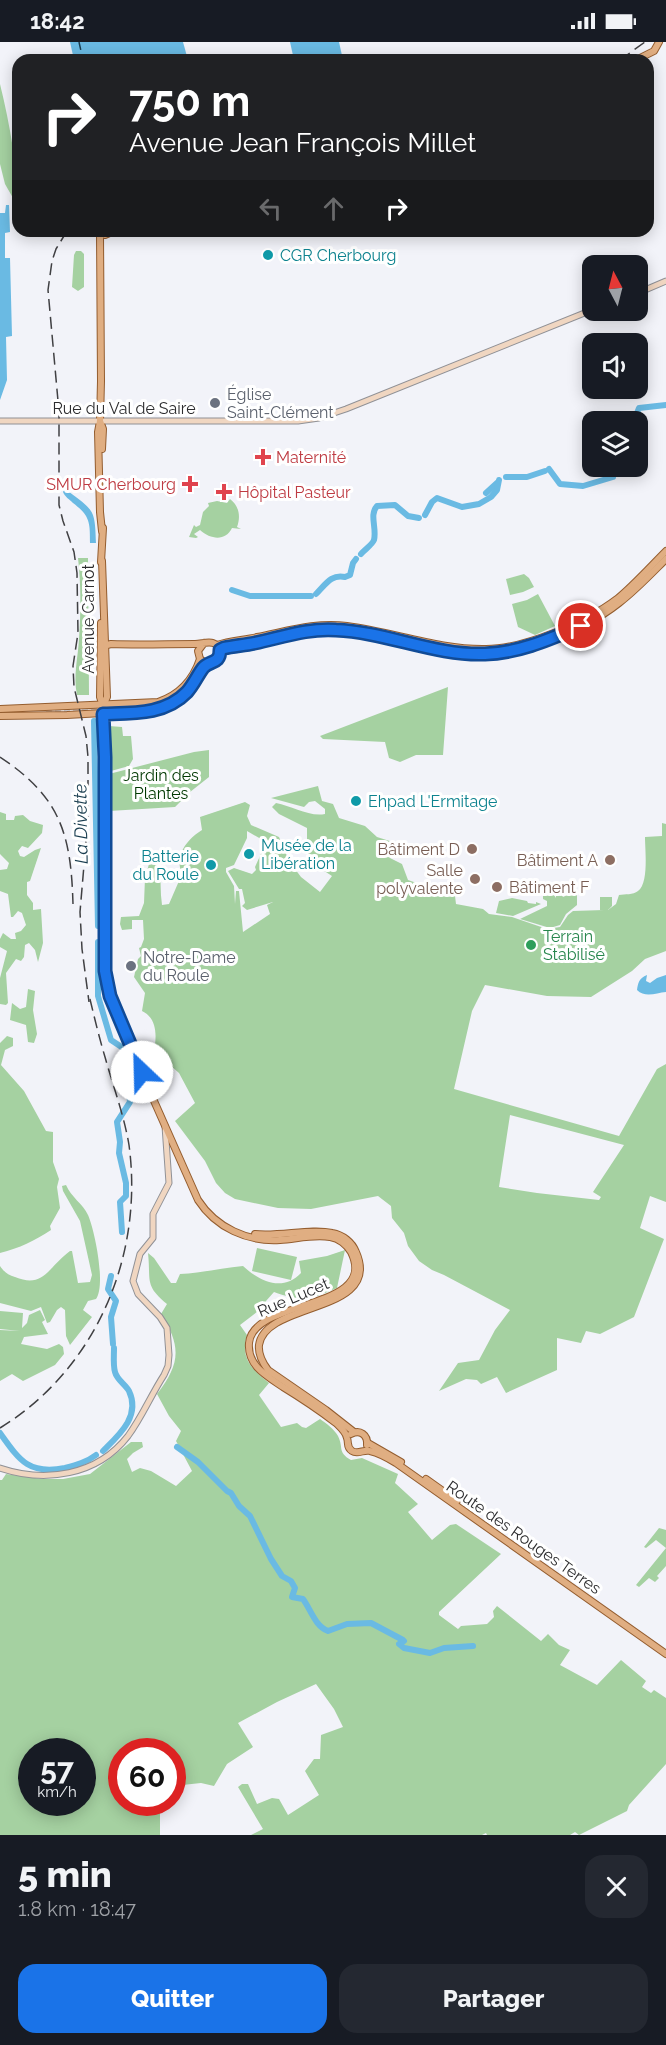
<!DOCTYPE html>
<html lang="fr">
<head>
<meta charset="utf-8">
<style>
	:root { --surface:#171b24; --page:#242831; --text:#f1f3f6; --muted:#9ea1a6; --accent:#1a73e8 }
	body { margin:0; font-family:Raleway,sans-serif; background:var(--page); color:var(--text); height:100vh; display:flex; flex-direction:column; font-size:22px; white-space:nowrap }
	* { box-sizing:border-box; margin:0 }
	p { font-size:20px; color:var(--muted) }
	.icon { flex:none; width:33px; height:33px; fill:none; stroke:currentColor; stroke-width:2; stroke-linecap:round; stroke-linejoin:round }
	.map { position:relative; height:1793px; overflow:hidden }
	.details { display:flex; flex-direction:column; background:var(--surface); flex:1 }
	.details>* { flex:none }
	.hud { position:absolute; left:12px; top:12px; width:642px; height:183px; border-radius:18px; box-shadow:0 3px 15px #0003; background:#202124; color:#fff; overflow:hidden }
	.needle { width:39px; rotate:353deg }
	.tools { position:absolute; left:582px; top:213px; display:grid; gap:12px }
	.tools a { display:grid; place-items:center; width:66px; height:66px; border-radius:12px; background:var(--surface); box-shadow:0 3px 15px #0003; font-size:30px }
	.speed { position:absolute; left:18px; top:1696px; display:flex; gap:12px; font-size:30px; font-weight:700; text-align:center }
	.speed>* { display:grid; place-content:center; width:78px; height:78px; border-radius:50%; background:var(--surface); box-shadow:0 3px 15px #0003; line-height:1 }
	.speed small { font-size:15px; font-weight:400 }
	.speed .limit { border:9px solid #d22; background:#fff; color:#111 }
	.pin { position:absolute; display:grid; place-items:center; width:51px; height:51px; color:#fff; margin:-26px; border:3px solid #fff; border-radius:50%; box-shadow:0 2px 6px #0007 }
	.me { position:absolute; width:66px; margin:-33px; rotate:336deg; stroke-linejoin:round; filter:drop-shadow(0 0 4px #0008) }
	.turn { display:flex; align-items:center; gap:21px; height:126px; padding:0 18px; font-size:27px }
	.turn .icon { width:78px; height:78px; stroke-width:2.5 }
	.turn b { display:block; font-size:42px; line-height:51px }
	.lanes { display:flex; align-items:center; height:57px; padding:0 18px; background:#0003; justify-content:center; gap:30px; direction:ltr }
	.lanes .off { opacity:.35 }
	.round { display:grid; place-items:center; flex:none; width:63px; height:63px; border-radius:18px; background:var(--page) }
	.head { display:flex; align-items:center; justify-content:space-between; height:102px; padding:0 18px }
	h1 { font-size:36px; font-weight:800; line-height:45px }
	.button { display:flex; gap:12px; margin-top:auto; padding:12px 18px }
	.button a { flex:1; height:69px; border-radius:18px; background:var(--accent); color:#fff; font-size:24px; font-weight:800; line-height:69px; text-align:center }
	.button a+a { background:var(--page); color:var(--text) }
	.status { display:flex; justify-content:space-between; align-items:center; height:42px; padding:0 30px; background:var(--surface); direction:ltr }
	.status svg { height:16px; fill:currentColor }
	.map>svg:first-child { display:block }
	.green { fill:#a5d1a1; fill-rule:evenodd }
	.water { fill:#6abae3 }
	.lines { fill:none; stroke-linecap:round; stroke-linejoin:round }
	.river { stroke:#6abae3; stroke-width:6 }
	.ferry { stroke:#193d4f; stroke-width:1.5; stroke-dasharray:8 6; stroke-linecap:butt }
	.primary-tunnel { stroke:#cacbd0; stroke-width:6; stroke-dasharray:6 3; stroke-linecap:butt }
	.secondary-casing { stroke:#909196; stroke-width:7 }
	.primary-casing { stroke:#945d2f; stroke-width:8 }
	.secondary { stroke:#f0d6c1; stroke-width:5 }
	.primary { stroke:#e0ae82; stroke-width:6 }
	.rail { stroke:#404043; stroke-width:1.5; stroke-dasharray:12 6; stroke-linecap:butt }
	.route-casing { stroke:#114b97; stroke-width:15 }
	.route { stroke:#1a73e8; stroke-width:10 }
	.culture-dot { fill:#0f9aa8; stroke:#fff; stroke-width:2 }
	.worship-dot { fill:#6b7280; stroke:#fff; stroke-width:2 }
	.health-dot { fill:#e0444e; stroke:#fff; stroke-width:2 }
	.education-dot { fill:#8d6e63; stroke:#fff; stroke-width:2 }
	.leisure-dot { fill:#2e9e5b; stroke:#fff; stroke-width:2 }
	.labels { text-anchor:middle; stroke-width:6; stroke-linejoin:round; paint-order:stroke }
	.culture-label { font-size:16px; fill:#0d838f; stroke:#fff; text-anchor:start }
	.worship-label { font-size:16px; fill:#5b616d; stroke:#fff; text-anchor:start }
	.street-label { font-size:16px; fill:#2c2c2e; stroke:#fff }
	.health-label { font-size:16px; fill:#be3a42; stroke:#fff; text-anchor:start }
	.park-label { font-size:16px; fill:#003800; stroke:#fff }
	.education-label { font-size:16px; fill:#785e54; stroke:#fff; text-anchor:end }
	.leisure-label { font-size:16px; fill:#27864d; stroke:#fff; text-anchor:start }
	.water-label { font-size:18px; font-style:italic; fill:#193d4f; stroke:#fff }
</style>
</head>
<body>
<div class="status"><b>18:42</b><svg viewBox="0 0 49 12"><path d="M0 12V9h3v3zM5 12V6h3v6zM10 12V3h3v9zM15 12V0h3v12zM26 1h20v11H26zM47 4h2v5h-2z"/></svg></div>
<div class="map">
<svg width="666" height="1793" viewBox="0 0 666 1793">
	<rect width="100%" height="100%" fill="#f2f3f9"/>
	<!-- green -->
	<g class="green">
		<path d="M0,42C10,83 18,127 18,170L13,156L5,142L0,122Z"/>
		<polygon points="76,209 81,209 84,212 84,245 78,249 72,245 74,213"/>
		<path d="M230,457C239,464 241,474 237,485L241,487L232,486C226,499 211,498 200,488L194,492L198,495L196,496L189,495L194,483L196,485L200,483L203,470L209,464L208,461L217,459L227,461Z"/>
		<path d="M78,516H88L89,653H77C73,633 78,616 79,597C81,570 81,542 78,516Z"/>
		<polygon points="524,532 529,536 534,545 523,550 510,553 506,537"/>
		<polygon points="538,552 555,584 535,593 518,585 512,562 527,558"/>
		<polygon points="448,645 443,713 416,713 400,720 389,716 385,700 323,697 320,694"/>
		<polygon points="109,684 122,685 123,694 131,694 133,717 129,724 111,729 109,724 112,722 109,722"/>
		<polygon points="209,708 209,735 190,750 175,765 109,769 109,732 194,710"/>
		<path d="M318,744L322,759L333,762L339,776L365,784L377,795L396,801L390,816L402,822L408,838L455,854L456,862L483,867L489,872L512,875L547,887L560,885L568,873L573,869L604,868H600V855H612V864L608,868L616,862L619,853C625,852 633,853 638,849C649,841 645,808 645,795L662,794V781L666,782V909L645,917L632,929L591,955L547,954L485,943L472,969L454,1047L619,1094L657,1027L666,1022V1160L650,1154L640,1186L664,1197L634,1275L600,1292L586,1289L581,1301L557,1296V1328L506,1351L497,1335L481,1342L477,1338L466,1337L439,1349L458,1321L479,1318L495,1288L510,1268L444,1233L432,1228L419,1219L408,1204L404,1191L392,1176L391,1164L378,1154L311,1167L278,1166L235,1157L225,1151L216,1141L205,1119L175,1079L195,1061L179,1031L171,1024L162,1027L152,1021L148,1012L154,1008C157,994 157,976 142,969L145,951L134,935L138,917L141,914L139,906L141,905L144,897L143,878H132V887L122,888L120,882L121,875L139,874L144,861L145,836L149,822L160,824C161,837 160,850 162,863L169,862L182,832C174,814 187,797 202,788L200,775L245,760L250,763L247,774L251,783L279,795L289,819L301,835L320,850L332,834L309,819L307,801V786L279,772L272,765L276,761C292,764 309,775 325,772V767L315,759L309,760L304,765L271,756ZM247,789L261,797L266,806L264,805L255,825L256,828L252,832L234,826L228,829L239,847H242L245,861L242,864L247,868L273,860L267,863L270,872L243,890L239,849H236L235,862L234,844L226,830V826L234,823L247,796ZM510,1073L624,1103L593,1150L601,1155L599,1158L537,1151L499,1145Z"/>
		<polygon points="0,770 6,772 6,778 14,778 15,774 23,773 30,779 43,783 42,791 28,806 22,804 18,809 20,814 24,815 35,808 41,806 30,839 27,840 27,853 33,861 33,868 41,867 43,901 38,920 35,908 29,901 25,903 24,915 21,919 16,917 6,931 8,961 6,963 0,962 0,936 7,909 0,905 0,897 3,891 11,897 16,897 15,891 21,889 26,883 22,871 18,869 13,875 11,875 8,852 0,849 0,828 7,827 9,821 0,812"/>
		<polygon points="571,847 577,847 577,863 566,872 560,883 550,886 520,877 547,864 547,859 543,857 543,854 554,853 556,856 556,854 561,854 561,852 563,855 572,851"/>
		<polygon points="512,856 527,859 528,861 536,862 536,860 541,862 513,874 496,871 499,859"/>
		<polygon points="28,947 35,949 33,968 37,992 34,1001 28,1000 26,983 10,978 12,961 20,967 26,965"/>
		<path d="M7,994L13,996V1004L5,1008L1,1023L24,1049L46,1089L53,1090V1120L59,1137L57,1145L60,1166L50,1184L51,1188C34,1199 20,1206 0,1211V1001Z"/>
		<path d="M66,1143C71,1155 83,1162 88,1173C95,1189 106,1243 96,1257L88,1259L83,1268L92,1275L70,1303L66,1294L65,1268L61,1265L57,1268L50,1280L47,1281L41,1265L31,1269L0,1261V1224C4,1230 8,1233 15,1235C44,1247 48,1225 70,1209H72L78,1241L90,1240L92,1233L80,1179L63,1149L62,1144Z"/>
		<polygon points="257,1206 297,1215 291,1238 252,1229"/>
		<path d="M345,1208L337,1246C312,1257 301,1260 274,1250L266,1259L262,1266L240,1283L247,1293C240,1317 252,1327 269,1341L259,1353L281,1385L297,1381L302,1385L306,1386L320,1377C326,1381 335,1388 338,1394C344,1406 337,1410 351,1418L362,1416L398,1432L395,1441L418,1462L408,1470L432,1498L450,1483L456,1482L501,1512L439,1570V1573L458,1587L461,1584L487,1582L494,1575L493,1569L497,1564L541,1599L548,1592L559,1603L570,1608L560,1623L597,1643L621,1618L646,1639L642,1645L651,1651L654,1648L666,1656V1722L629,1763L627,1769L579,1793L575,1790L570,1793H487L486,1791L482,1793H251L263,1787L238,1745L242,1742H248L257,1762L272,1756L279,1757L288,1773L319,1753L305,1729L314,1717H320L321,1693L343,1685L334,1667L316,1642L277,1660L238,1681L253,1705L227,1722L214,1744L201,1741L173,1744L172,1710H122V1761H160V1793H0V1438H2L6,1432L42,1437H63L90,1432L131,1400H142L143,1405L133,1411L127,1417L132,1430L140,1426L151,1429L176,1444L192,1429L176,1399L181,1389L169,1374L157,1352C180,1322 182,1305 161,1272L167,1262C144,1243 151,1239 148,1211L154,1216L171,1241H176L180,1232C201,1231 222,1226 243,1224C260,1240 283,1250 301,1231L299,1219L327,1214ZM32,1710H82V1761H32Z"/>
		<polygon points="40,1268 45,1278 42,1280 48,1292 24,1295 21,1302 47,1307 59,1302 63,1305 64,1312 55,1323 23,1339 12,1332 0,1339 0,1288 20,1289 0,1287 0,1269 23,1271 22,1286 27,1281 29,1273"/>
		<polygon points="659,1486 666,1488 666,1524 657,1534 659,1536 655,1540 649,1536 639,1545 636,1543 666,1506 656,1498 646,1506 644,1505"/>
	</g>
	<!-- water -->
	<g class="water">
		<polygon points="70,0 183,0 188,18 74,18"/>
		<polygon points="290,0 339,0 343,18 294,18"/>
		<polygon points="6,163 9,163 10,190 5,191 5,216 10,216 12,294 6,295 7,338 0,358 0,171 5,171"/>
		<path d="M64,448L68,449C94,469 95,467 96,501H90C90,480 90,474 73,461C69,457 65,455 63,450Z"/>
		<path d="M647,933L646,939L650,941L657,936L666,933V950C656,951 645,956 637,948C638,941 639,936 647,933Z"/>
	</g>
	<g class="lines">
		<!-- river -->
		<g class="river">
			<polyline points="628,380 635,376 639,366 666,363"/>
			<polyline points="549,427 560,442 583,444 613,435 611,424"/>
			<polyline points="506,435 527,435 545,429"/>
			<polyline points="486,451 497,441"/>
			<polyline points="425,473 432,460 437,456 462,465 479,462 491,455 497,448 499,438"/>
			<path d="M361,512C364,508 372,503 374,498C377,486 369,473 377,464L395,463L408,474L419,476"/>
			<polyline points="232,548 250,554 311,554"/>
			<path d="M316,552C326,542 331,532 345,535L350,533L353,521L356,517"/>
			<polyline points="94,679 98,884"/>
			<polyline points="98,900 98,954 111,998 126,1008 131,1019 127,1030 130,1060 117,1080 120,1100 119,1111 126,1141 126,1154 120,1160 122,1190"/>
			<polyline points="111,1234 108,1247 116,1259 111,1275 113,1302"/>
			<path d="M0,1391C20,1419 29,1433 65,1426C76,1423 87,1420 96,1413"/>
			<path d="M177,1405L198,1420L227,1449L231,1451L239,1464L250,1474L271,1517L282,1534L291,1539L295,1546L292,1555L303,1557C311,1568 315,1584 328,1589L347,1582L371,1581L403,1598L404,1599L399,1602L404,1606L430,1611L444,1606L473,1604"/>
			<path d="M103,1409C119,1393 141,1374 129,1349C125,1342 117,1338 115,1330C113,1323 114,1314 114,1306"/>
		</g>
		<!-- ferry -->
		<polyline class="ferry" points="79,0 83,18"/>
		<!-- primary-tunnel -->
		<g class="primary-tunnel">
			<polyline points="98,667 145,665"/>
			<polyline points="46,670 99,668"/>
		</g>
		<!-- secondary casing -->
		<g class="secondary-casing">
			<g id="secondary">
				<polyline points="638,251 666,239"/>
				<polyline points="0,379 298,379 319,376 346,367 592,268"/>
				<path d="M0,1426C45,1441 97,1434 128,1394C142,1375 151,1353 164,1333L168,1324L169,1313L167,1286L160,1275L138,1252L133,1239L140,1212L153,1196V1172L169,1141L165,1084"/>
			</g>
		</g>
		<!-- primary casing -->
		<g class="primary-casing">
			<g id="primary">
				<polyline points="636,18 654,9 659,0"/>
				<polyline points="96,189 105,193 114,189"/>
				<polyline points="100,192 101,339 100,379 98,390 100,470 102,489"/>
				<polyline points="100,379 103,387 102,407"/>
				<path d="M102,519L107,655L103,664L107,901L104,939L107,953L198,1158C216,1186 248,1200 280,1198C296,1197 314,1192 330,1195C339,1196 347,1203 351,1210C380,1269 253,1256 249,1301C247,1324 267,1334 283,1345C301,1356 319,1368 336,1381C340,1385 346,1390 347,1396C349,1401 346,1405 352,1409C358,1413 364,1407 370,1409C379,1411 388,1416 396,1421L666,1612"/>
				<polyline points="101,520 103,486"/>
				<polyline points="101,581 100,655 103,664"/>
				<path d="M107,603L111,602C139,603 167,602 195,602C201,602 208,599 213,601C222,604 221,613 217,619L207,622L200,617L198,609L204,601"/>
				<path d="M217,603C230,599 244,598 257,595C288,589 315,580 347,584C393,590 440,608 486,607C524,607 587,580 617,557C634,543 650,525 666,509"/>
				<path d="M220,608L224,606C234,604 245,603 255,601C282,595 308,586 336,588C377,590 417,604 457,611C507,618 580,592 619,561C636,548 651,532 666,517"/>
				<path d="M0,667L158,660C179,653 193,638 200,617"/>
				<polyline points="0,674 67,673 157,668 183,654 207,622"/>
				<path d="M255,1192C279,1195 311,1186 332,1191C343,1193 352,1200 356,1210C383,1272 265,1259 259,1303C258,1312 262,1320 268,1328L326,1368L354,1390"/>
				<path d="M351,1392C360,1387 368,1393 367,1403"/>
				<polyline points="368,1401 401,1420"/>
				<polyline points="426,1437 457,1459"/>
			</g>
		</g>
		<!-- secondary -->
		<use href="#secondary" class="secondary"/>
		<!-- primary -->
		<use href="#primary" class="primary"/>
		<!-- rail -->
		<g class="rail">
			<polyline points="620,18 645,0"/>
			<polyline points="67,189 56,207 52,219 48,248 59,370 59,463 63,479 74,510 77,531 78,591 73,624 74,645 86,694 88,715 88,776 80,870 82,907 89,960"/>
			<path d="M0,715C60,755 71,791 73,862"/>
			<path d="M0,1386C96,1327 144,1214 129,1103C124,1073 113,1044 105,1015C99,995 94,974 89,953"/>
		</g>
	</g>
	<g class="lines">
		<!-- route casing -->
		<g class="route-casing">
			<path id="route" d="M142,1030L110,954L105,929V715L103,672C133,671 165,673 187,650C194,642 197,634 203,626C209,618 220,623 220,608L224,606C234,604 245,603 255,601C283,595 308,586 336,588C386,590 435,614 485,612C519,611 550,597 581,584"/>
		</g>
		<!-- route -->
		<use href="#route" class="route"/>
	</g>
	<!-- markers -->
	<g class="culture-dot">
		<circle cx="268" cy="213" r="6"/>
		<circle cx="356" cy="759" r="6"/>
		<circle cx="249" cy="812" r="6"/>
		<circle cx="211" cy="823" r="6"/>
	</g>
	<g class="worship-dot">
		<circle cx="215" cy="361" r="6"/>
		<circle cx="131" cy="924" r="6"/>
	</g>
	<g class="health-dot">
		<path d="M260 406h6v6h6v6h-6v6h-6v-6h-6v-6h6z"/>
		<path d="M187 433h6v6h6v6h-6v6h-6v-6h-6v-6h6z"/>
		<path d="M221 441h6v6h6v6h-6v6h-6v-6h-6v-6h6z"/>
	</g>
	<g class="education-dot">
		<circle cx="472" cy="807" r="6"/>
		<circle cx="610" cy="818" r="6"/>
		<circle cx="475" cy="837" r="6"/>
		<circle cx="497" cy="845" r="6"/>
	</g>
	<circle class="leisure-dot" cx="531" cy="903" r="6"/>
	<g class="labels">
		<!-- culture labels -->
		<g class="culture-label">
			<text x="280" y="219">CGR Cherbourg</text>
			<text x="368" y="765">Ehpad L'Ermitage</text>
			<text x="261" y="809">Musée de la<tspan x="261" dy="18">Libération</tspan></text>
			<text x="199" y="820" text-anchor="end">Batterie<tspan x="199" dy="18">du Roule</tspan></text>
		</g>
		<!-- worship labels -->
		<g class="worship-label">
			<text x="227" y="358">Église<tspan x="227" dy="18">Saint-Clément</tspan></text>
			<text x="143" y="921">Notre-Dame<tspan x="143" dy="18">du Roule</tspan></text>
		</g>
		<!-- street labels -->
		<g class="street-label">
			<text x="124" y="372">Rue du Val de Saire</text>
			<text transform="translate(88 577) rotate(-90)" y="6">Avenue Carnot</text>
			<text transform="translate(293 1255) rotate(-23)" y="6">Rue Lucet</text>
			<text transform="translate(524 1495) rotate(35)" y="6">Route des Rouges Terres</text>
		</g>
		<!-- health labels -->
		<g class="health-label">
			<text x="276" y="421">Maternité</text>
			<text x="176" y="448" text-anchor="end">SMUR Cherbourg</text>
			<text x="238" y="456">Hôpital Pasteur</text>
		</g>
		<!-- park labels -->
		<g class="park-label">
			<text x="161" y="739">Jardin des<tspan x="161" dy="18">Plantes</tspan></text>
		</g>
		<!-- education labels -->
		<g class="education-label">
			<text x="460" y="813">Bâtiment D</text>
			<text x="598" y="824">Bâtiment A</text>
			<text x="463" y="834">Salle<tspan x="463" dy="18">polyvalente</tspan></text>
			<text x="509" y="851" text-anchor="start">Bâtiment F</text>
		</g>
		<!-- leisure labels -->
		<g class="leisure-label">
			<text x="543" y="900">Terrain<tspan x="543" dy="18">Stabilisé</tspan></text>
		</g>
		<!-- water labels -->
		<g class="water-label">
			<text transform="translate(81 782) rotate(-91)" y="6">La Divette</text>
		</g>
	</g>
</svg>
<div class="tools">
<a><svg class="needle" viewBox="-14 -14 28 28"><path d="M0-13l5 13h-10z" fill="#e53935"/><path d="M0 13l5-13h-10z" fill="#9ea1a6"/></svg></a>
<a><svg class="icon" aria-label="sound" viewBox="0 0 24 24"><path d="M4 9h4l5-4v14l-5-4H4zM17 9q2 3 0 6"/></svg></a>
<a><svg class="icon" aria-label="layers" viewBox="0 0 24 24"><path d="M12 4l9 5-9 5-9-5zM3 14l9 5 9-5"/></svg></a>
</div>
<div class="speed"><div>57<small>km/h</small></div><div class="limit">60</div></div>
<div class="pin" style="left:581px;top:584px;background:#d93025"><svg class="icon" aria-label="arrive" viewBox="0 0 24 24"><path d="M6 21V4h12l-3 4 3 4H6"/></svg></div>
<svg class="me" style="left:142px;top:1030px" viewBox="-20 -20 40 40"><circle r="19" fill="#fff"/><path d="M0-13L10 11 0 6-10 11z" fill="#1a73e8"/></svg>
<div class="hud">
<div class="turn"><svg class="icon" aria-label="right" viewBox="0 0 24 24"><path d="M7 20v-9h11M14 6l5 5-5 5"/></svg><div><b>750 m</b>Avenue Jean François Millet</div></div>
<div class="lanes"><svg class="icon off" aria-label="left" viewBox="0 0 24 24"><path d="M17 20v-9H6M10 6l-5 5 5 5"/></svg><svg class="icon off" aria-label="ahead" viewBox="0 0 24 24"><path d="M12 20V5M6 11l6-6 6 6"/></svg><svg class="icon" aria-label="right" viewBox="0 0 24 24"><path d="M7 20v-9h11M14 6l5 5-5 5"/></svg></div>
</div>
</div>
<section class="details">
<div class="head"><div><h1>5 min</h1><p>1.8 km · 18:47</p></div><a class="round"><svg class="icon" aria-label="close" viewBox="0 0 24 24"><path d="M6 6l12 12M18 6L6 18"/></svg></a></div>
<div class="button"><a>Quitter</a><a>Partager</a></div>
</section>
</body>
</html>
